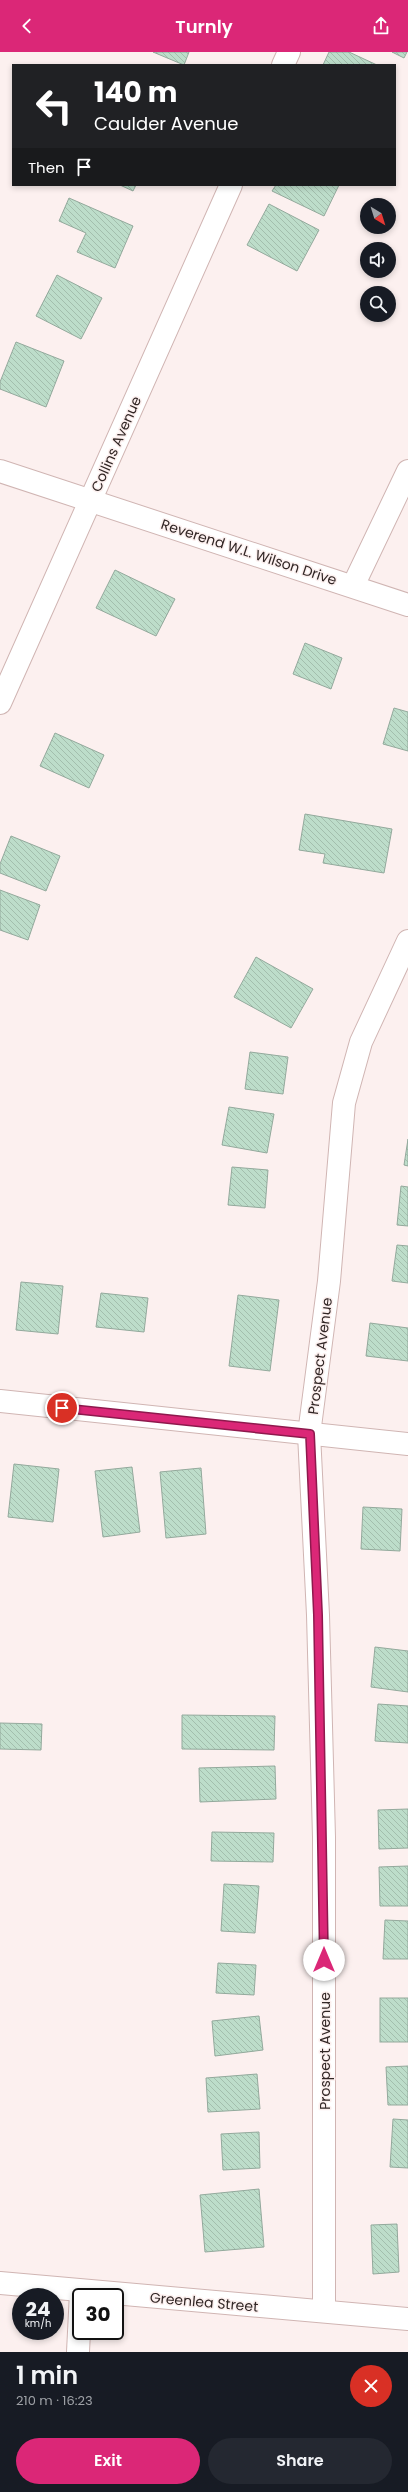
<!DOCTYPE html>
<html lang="en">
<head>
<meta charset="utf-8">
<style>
	:root { --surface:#171b24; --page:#242831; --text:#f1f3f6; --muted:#9ea1a6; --accent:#db2777 }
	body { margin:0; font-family:Poppins,sans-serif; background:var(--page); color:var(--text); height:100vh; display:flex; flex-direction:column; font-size:15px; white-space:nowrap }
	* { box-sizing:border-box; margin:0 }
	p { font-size:13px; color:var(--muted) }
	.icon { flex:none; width:22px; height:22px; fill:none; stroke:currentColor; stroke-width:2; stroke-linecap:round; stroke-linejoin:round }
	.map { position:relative; height:2300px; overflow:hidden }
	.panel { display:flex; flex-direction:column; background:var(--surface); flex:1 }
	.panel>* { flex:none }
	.top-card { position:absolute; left:12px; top:12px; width:384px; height:122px; border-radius:0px; box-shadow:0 2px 6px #0003; background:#202124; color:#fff; overflow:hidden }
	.needle { width:26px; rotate:142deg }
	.tools { position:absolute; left:360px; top:146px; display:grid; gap:8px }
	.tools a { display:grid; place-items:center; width:36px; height:36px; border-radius:50%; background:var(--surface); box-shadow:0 2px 6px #0003; font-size:20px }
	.speed { position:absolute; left:12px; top:2236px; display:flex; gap:8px; font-size:20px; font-weight:700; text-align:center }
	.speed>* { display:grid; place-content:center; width:52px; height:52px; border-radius:50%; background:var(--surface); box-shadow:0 2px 6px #0003; line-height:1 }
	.speed small { font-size:10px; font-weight:400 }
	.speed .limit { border:2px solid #111; border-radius:6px; background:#fff; color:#111 }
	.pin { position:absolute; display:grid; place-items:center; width:34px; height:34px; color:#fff; margin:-17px; border:2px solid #fff; border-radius:50%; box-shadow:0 1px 4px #0007 }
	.me { position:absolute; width:44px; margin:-22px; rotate:0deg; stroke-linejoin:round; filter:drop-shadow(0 0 3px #0008) }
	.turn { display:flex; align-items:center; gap:14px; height:84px; padding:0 16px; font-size:18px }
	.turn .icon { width:52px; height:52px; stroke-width:2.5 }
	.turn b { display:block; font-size:28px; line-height:34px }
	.then { display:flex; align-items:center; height:38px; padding:0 16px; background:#0003; gap:8px; font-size:15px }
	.round { display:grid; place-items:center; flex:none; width:42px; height:42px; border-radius:21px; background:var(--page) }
	.summary { display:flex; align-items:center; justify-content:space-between; height:68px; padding:0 16px }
	h1 { font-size:24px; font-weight:600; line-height:30px }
	.primary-button { display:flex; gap:8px; margin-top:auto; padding:8px 16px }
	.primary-button a { flex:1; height:46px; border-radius:24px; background:var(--accent); color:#fff; font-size:16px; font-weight:600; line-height:46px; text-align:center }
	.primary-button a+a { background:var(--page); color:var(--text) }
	header { display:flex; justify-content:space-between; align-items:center; height:52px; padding:0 16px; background:var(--accent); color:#fff; font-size:18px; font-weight:600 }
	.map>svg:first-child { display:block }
	.building { fill:url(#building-back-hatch); stroke:#93a99c }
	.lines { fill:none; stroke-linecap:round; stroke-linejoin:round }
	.minor-casing { stroke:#d0b5b3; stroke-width:24 }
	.minor { stroke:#fff; stroke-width:22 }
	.route-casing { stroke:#8e194d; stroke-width:10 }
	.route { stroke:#db2777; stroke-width:7 }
	.labels { text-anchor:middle; stroke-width:3; stroke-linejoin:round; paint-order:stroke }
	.street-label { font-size:14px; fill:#312625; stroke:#fcf0ef }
</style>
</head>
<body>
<header><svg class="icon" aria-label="back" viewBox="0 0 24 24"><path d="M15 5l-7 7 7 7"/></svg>Turnly<svg class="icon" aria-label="share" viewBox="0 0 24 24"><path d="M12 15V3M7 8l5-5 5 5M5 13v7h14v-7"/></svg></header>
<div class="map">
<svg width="408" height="2300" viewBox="0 0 408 2300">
	<defs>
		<pattern id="building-back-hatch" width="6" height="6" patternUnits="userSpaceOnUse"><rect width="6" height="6" fill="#bdddca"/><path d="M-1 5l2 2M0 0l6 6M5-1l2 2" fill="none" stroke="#a3bead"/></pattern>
	</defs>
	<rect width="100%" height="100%" fill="#fcf0ef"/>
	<!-- building -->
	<g class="building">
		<polygon points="153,0 189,0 184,13"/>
		<polygon points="329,0 349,0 377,13 323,13"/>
		<polygon points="392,0 407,0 404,6"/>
		<polygon points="120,133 136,133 133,139"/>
		<polygon points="276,133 339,133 324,164 272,139"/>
		<polygon points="69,146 133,174 115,216 77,200 86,181 59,169"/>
		<polygon points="269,152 319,178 297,219 247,193"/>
		<polygon points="57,223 102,246 81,287 36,264"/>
		<polygon points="16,290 64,309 46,355 0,337 0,330"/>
		<polygon points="115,518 175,547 156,584 96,556"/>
		<polygon points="305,591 342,606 331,637 293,622"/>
		<polygon points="394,656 408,660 408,699 383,692"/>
		<polygon points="55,681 104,703 89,736 40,714"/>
		<polygon points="305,762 392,777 384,821 323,811 325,802 299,798"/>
		<polygon points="11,784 60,804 46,839 0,821 0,812"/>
		<polygon points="0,838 40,853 28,888 0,878"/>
		<polygon points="256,905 313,937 291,976 234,945"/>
		<polygon points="250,1000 288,1005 283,1042 245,1037"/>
		<polygon points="229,1055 274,1062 267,1101 222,1093"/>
		<polygon points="408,1087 408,1114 404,1113"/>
		<polygon points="232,1115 268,1118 265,1156 228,1153"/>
		<polygon points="401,1134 408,1135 408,1174 397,1173"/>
		<polygon points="397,1193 408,1194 408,1231 392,1229"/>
		<polygon points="21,1230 63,1234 58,1282 16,1278"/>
		<polygon points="101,1241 148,1246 144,1280 96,1275"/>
		<polygon points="238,1243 279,1248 270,1319 229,1314"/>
		<polygon points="370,1271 408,1276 408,1309 366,1304"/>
		<polygon points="14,1412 59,1417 53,1470 8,1465"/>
		<polygon points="132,1415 140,1480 103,1485 95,1419"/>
		<polygon points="201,1416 206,1482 166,1486 160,1420"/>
		<polygon points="363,1455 402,1457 400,1499 361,1497"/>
		<polygon points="375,1595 408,1599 408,1640 371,1635"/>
		<polygon points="378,1652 408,1654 408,1691 375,1689"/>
		<polygon points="182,1663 275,1664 274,1698 182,1697"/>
		<polygon points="0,1671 42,1672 41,1698 0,1697"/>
		<polygon points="275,1714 276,1747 200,1750 199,1716"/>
		<polygon points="408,1757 408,1796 379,1797 378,1758"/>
		<polygon points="212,1780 274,1781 273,1810 211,1809"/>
		<polygon points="408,1814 408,1854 380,1854 379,1815"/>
		<polygon points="224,1832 259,1834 255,1881 221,1879"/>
		<polygon points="385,1868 408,1869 408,1907 383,1907"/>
		<polygon points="218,1911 256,1913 254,1943 216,1941"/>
		<rect x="380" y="1946" width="28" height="44"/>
		<polygon points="259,1964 263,1998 215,2004 212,1969"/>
		<polygon points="408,2014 408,2053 388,2053 386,2015"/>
		<polygon points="257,2022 260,2057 208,2060 206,2026"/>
		<polygon points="393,2067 408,2068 408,2116 390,2115"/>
		<polygon points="259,2080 260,2116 223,2118 221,2082"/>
		<polygon points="259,2137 264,2195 205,2200 200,2143"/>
		<polygon points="397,2172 399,2220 373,2222 371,2173"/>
	</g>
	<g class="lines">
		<!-- minor casing -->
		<g class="minor-casing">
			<g id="minor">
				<polyline points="283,13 289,0"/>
				<polyline points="0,419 408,553"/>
				<polyline points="353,534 408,419"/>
				<polyline points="0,651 231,133"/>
				<polyline points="0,1349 408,1392"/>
				<polyline points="0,2231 408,2267"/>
				<polyline points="324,2259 324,1785 318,1563 309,1382 329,1229 344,1051 361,990 408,889"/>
				<polyline points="78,2300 81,2240"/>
			</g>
		</g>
		<!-- minor -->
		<use href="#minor" class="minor"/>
	</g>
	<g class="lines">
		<!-- route casing -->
		<g class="route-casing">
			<polyline id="route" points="62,1356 310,1382 318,1563 324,1908"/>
		</g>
		<!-- route -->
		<use href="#route" class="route"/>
	</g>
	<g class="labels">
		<!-- street labels -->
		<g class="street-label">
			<text transform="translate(116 392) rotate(-66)" y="5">Collins Avenue</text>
			<text transform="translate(249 500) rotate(18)" y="5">Reverend W.L. Wilson Drive</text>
			<text transform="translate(320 1304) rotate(-83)" y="5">Prospect Avenue</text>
			<text transform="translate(325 1999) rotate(-90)" y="5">Prospect Avenue</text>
			<text transform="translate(204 2250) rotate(5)" y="5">Greenlea Street</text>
		</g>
	</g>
</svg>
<div class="tools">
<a><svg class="needle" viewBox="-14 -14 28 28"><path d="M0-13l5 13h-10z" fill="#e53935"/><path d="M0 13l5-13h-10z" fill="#9ea1a6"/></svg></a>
<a><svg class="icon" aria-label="sound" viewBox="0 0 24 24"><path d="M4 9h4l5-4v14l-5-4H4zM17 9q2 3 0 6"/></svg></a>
<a><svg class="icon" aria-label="search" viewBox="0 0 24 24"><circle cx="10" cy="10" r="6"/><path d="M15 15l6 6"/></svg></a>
</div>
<div class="speed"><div>24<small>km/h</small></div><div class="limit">30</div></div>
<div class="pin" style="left:62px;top:1356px;background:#d93025"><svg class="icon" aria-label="arrive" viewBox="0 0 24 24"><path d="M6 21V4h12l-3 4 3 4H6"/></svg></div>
<svg class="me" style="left:324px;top:1908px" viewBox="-20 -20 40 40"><circle r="19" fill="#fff"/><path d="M0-13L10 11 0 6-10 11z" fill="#db2777"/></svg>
<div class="top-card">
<div class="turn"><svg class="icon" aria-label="left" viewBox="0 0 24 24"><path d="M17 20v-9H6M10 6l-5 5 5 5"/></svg><div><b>140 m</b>Caulder Avenue</div></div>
<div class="then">Then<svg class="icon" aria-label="arrive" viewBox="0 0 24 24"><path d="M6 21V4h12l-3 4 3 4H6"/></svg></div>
</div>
</div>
<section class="panel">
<div class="summary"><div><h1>1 min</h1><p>210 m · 16:23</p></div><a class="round" style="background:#d93025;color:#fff"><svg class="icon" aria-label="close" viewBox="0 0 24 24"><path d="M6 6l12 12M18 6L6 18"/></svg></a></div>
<div class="primary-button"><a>Exit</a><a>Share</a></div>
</section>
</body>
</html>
